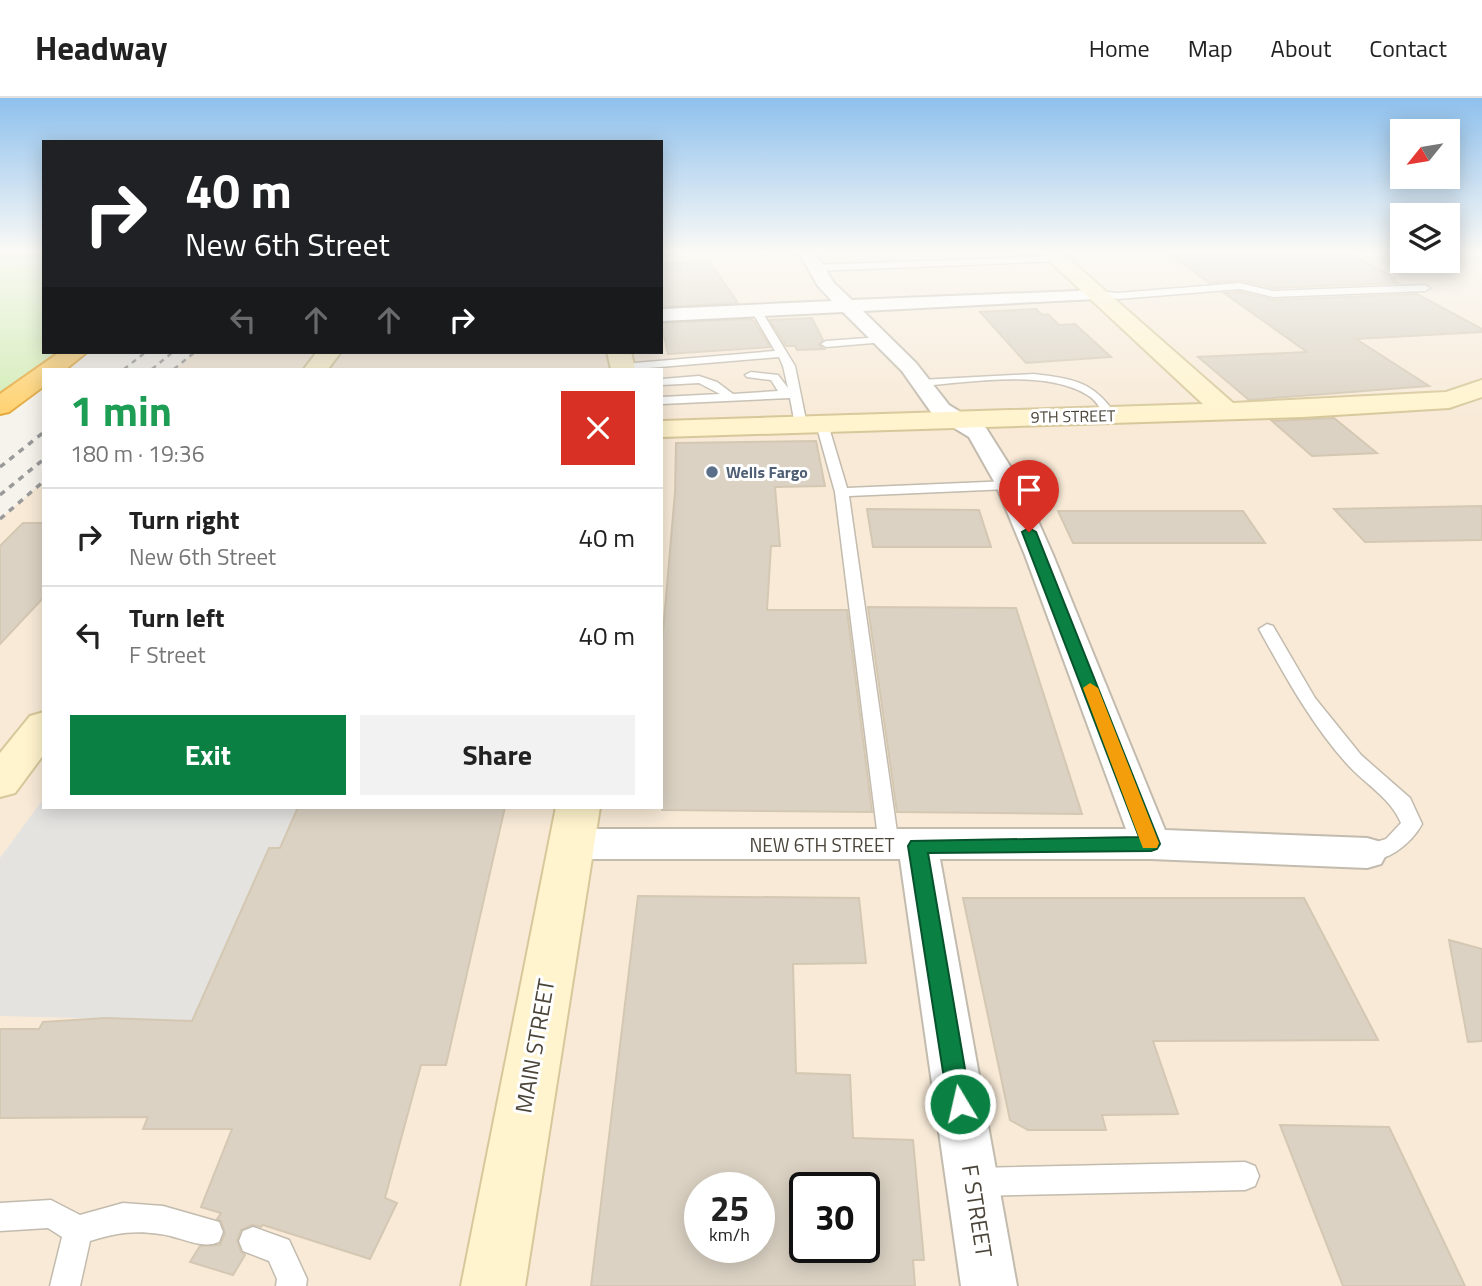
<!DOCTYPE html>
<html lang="en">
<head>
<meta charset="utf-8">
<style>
	:root { --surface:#fff; --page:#f2f2f2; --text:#222; --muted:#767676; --line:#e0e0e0; --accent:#0b8043 }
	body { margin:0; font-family:"Titillium Web",sans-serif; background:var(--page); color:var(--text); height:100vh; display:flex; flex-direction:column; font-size:26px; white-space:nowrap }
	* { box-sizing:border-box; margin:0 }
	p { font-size:23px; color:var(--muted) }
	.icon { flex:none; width:38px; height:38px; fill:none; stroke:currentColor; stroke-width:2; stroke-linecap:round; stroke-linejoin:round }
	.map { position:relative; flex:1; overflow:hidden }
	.panel { position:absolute; left:42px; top:270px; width:621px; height:441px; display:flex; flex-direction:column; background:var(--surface); border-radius:0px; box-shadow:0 4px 18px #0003 }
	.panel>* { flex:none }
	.guide { position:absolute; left:42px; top:42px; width:621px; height:214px; border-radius:0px; box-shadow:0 4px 18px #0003; background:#202124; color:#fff; overflow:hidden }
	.needle { width:46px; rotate:240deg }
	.controls { position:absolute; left:1390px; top:21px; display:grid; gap:14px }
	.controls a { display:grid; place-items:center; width:70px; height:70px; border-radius:0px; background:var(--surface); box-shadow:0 4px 18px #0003; font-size:35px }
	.speed { position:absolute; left:684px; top:1074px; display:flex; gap:14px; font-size:35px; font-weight:700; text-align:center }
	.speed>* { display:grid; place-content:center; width:91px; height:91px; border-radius:50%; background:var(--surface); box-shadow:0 4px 18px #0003; line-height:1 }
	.speed small { font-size:18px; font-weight:400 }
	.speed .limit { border:4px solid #111; border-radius:10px; background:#fff; color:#111 }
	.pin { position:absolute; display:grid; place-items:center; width:60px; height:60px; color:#fff; margin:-72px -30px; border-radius:50% 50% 50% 0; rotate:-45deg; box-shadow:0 0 7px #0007 }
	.pin .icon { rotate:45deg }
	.me { position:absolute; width:77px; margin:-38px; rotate:351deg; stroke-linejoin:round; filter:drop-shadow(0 0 5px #0008) }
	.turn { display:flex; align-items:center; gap:24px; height:147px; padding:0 28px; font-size:32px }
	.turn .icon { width:91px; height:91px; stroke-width:2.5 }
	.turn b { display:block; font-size:49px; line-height:60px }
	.lanes { display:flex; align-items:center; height:66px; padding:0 28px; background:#0003; justify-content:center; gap:35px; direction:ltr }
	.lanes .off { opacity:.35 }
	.round { display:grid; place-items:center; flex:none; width:74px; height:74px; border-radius:0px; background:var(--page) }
	.head { display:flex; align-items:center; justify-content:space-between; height:119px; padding:0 28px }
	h1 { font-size:42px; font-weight:700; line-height:52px; color:#1e9e55 }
	.primary-button { display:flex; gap:14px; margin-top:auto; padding:14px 28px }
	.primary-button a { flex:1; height:80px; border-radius:0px; background:var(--accent); color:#fff; font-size:28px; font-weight:700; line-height:80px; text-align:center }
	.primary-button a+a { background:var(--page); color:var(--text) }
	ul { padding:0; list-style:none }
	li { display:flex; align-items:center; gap:21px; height:98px; padding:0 28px; border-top:2px solid var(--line) }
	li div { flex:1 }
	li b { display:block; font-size:26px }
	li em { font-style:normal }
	header { display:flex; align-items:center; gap:42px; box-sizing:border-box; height:98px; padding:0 35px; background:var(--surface); border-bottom:2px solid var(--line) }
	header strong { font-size:33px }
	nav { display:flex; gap:38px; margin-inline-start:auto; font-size:24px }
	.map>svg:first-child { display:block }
	.commercial { fill:#f8ead7; fill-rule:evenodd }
	.green { fill:#d1ebb4 }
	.parking { fill:#e5e3e0 }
	.building { fill:#dbd2c3; stroke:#d4c8b3; stroke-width:2; fill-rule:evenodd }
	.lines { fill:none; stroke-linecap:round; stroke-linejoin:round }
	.lane-casing { stroke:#c2bbae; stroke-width:3 }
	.street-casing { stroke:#c2bbae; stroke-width:4 }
	.secondary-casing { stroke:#d7c89b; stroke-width:4 }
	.highway-casing { stroke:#e4a738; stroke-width:4 }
	.lane { fill:#fff; fill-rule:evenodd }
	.street { fill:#fff; fill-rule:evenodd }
	.secondary { fill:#fff4cd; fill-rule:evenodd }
	.highway { fill:#ffd16e; fill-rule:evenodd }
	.rail-far1 { stroke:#9a9a9a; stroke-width:2.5; stroke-dasharray:5 5; stroke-linecap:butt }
	.rail { stroke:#9a9a9a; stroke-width:3.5; stroke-dasharray:6 6; stroke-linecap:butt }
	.route { fill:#0b8043; stroke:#07532c; stroke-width:2 }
	.slow { fill:#f59e0b }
	.service-dot { fill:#5c6f8a; stroke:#fff; stroke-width:2.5 }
	.labels { text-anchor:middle; stroke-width:6; stroke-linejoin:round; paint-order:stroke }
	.far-street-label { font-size:16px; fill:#4b4439; stroke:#fff }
	.far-service-label { font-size:16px; font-weight:bold; fill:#4e5e75; stroke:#fff; text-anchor:start }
	.street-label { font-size:19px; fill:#4b4439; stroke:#fff }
	.near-street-label { font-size:23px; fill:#4b4439; stroke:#fff }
</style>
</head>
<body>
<header>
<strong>Headway</strong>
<nav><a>Home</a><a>Map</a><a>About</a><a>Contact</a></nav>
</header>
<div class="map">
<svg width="1482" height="1188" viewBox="0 0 1482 1188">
	<rect width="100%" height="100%" fill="#f6f3ec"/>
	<!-- commercial -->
	<path class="commercial" d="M662,153H1402V163H1447V153H1469L1482,160V1188H0V421L44,383V709H662V271H174L195,254H662ZM700,1090H760V1150H700ZM805,1090H864V1150H805Z"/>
	<!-- green -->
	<polygon class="green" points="0,153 44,153 44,254 75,254 51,271 44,271 0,307"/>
	<!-- parking -->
	<polygon class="parking" points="44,700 44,709 298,709 291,726 287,751 269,751 192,923 0,918 0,760"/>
	<!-- building -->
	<g class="building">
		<polygon points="1165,153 1345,153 1396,181 1391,181 1398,185 1273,190 1241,182 1209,185"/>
		<polygon points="709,163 738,205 662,209 662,165"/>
		<polygon points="1240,194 1273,202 1417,196 1482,231 1482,234 1356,241 1429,288 1249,302 1198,259 1307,254 1224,195"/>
		<polygon points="1036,211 1042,217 1048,216 1059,227 1075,226 1111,259 1026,265 980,214"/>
		<polygon points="812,220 823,242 819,247 824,251 797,252 795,248 786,248 770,222"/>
		<polygon points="749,221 754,223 770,249 668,256 662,229 662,225"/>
		<polygon points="1334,320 1377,355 1312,358 1272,323"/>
		<polygon points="816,343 825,388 775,389 780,448 771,448 767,512 847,512 872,714 662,712 662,546 675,394 676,345"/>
		<polygon points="1482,408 1482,442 1365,444 1334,411"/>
		<polygon points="867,411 979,412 991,449 873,449"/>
		<polygon points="1058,413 1243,413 1265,445 1073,445"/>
		<polygon points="23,425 44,425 44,499 0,546 0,448"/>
		<polygon points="868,509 1016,510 1082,716 897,714"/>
		<polygon points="298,709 505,709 446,967 421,967 385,1100 397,1105 370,1161 263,1127 261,1129 252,1127 241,1132 237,1142 241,1154 245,1157 233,1177 190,1164 200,1148 220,1147 225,1135 221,1123 217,1121 221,1115 201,1109 232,1031 143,1031 148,1019 0,1020 0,931 39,931 43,924 106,920 192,923 269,750 280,750"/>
		<path d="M638,798L859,800L866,865L793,866L796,975L850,977L853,1040L913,1042L924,1162H913L915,1188H591ZM700,1090H760V1150H700ZM805,1090H864V1150H805Z"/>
		<polygon points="963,800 1304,800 1378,942 1153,943 1178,1016 1102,1017 1106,1032 1028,1032 1010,1022"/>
		<polygon points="1449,842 1482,851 1482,943 1468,944"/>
		<polygon points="1280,1027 1389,1029 1465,1188 1343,1188"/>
	</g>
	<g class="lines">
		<!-- lane casing -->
		<g class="lane-casing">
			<g id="lane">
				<polygon points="662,153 686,153 662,157"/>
				<polygon points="1057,158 1061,161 1060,163 816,173 811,170 816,167"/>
				<polygon points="1240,185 1273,193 1425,187 1430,190 1425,193 1273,199 1240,191 1118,201 1091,196 1096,193 1118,195"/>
				<polygon points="756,209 761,212 795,268 807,327 805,330 795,327 790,300 662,306 662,299 720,296 699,285 662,287 662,281 699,278 717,284 733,296 778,293 771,282 747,279 745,277 751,274 778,277 788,290 783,268 779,259 636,271 617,269 623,266 775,253 751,212"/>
				<polygon points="881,239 885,240 885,244 826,249 821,246 826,243"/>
				<path d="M1034,276C1074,281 1093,283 1116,317L1106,320C1101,312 1097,303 1089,298C1046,270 969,285 920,288L914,285L920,282Z"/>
				<polygon points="822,322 828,326 847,390 1009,383 1016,387 1009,391 849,398 899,748 896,753 889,756 882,753 879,748 835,394 816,326"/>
				<path d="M1267,526L1273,528L1315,600L1361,657L1410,700L1422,726C1411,746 1384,768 1360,761L1357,755L1360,749L1386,741L1401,725C1390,699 1366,687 1347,666C1311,626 1285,578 1259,531Z"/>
				<polygon points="1245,1064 1255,1068 1259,1078 1255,1088 1245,1092 976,1098 966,1094 962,1084 966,1074 976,1070"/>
				<path d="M51,1102L80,1117L123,1105L163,1108L219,1124L223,1134L219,1144C200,1152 180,1138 160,1136C133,1132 116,1135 90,1143L80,1188H50L62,1139L48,1130L0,1133V1105Z"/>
				<polygon points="253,1129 289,1142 307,1181 306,1188 276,1188 277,1181 269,1163 243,1153 239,1143 243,1133"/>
			</g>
		</g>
		<!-- street casing -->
		<g class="street-casing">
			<polygon id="street" points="798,153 814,153 834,185 852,202 1102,192 1105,196 1102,200 1096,201 863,213 916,265 949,307 986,330 1022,387 1053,457 1165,732 1367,740 1381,744 1387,755 1381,766 1367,770 1151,761 940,761 1017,1188 961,1188 900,761 572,761 558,756 552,746 558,736 572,731 1126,731 1025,457 996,387 969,339 933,317 902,273 843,214 662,223 662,211 832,203 818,188"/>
		</g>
		<!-- secondary casing -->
		<g class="secondary-casing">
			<g id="secondary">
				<polygon points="1039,153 1060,153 1233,305 1446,294 1482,282 1482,299 1449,310 1303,319 662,339 662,323 1203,306"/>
				<polygon points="317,254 341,254 328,271 304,271"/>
				<polygon points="607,254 631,254 635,271 611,271"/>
				<polygon points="44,614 44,656 15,695 0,699 0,655 30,618"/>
				<polygon points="556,709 600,709 525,1188 461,1188"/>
			</g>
		</g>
		<!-- highway casing -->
		<g class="highway-casing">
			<polygon id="highway" points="60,254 87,254 66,271 44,271 44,288 9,314 0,316 0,296"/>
		</g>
		<!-- lane -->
		<use href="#lane" class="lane"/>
		<!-- street -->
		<use href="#street" class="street"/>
		<!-- secondary -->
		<use href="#secondary" class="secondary"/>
		<!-- highway -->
		<use href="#highway" class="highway"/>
		<!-- rail-far1 -->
		<g class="rail-far1">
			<polyline points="124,271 146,254"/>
			<polyline points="152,271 173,254"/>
			<polyline points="174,271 195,254"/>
		</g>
		<!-- rail -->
		<g class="rail">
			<polyline points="0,369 44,334"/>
			<polyline points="0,397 44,361"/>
			<polyline points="0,421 44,383"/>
		</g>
	</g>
	<!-- sky -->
	<linearGradient id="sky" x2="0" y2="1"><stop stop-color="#8ec0ed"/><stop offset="0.48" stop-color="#fbfaf6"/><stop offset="1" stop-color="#fbfaf6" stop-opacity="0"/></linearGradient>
	<rect width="1482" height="320" fill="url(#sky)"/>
	<!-- route -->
	<polygon class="route" points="1029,430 1036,434 1160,746 1157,751 1151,753 928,755 971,1006 968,1014 960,1017 951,1014 948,1006 908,748 911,743 1139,739 1022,434"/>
	<!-- slow -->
	<polygon class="slow" points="1090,585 1098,590 1159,745 1157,750 1143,750 1141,745 1083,590"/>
	<!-- markers -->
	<circle class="service-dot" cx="712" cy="374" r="7"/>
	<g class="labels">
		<!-- far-street labels -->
		<g class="far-street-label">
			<text transform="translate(1073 318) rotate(-1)" y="6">9TH STREET</text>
		</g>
		<!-- far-service labels -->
		<g class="far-service-label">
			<text x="726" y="380">Wells Fargo</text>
		</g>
		<!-- street labels -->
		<g class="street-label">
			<text x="822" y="754">NEW 6TH STREET</text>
		</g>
		<!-- near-street labels -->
		<g class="near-street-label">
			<text transform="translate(535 948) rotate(-80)" y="8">MAIN STREET</text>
			<text transform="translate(977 1113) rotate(81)" y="8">F STREET</text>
		</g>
	</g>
</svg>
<div class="controls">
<a><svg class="needle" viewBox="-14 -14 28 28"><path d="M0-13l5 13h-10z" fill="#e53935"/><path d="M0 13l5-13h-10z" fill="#767676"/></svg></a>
<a><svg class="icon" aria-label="layers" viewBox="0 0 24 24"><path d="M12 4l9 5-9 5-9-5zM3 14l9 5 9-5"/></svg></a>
</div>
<div class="speed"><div>25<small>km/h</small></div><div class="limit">30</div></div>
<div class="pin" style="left:1029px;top:434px;background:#d93025"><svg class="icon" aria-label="arrive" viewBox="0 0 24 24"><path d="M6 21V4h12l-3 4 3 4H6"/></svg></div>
<svg class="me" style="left:960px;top:1006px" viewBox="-20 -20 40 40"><circle r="17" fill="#0b8043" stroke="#fff" stroke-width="3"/><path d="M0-11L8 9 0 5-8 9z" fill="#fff"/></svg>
<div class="guide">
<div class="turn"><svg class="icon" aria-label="right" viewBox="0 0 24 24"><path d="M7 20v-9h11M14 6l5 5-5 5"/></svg><div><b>40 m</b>New 6th Street</div></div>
<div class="lanes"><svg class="icon off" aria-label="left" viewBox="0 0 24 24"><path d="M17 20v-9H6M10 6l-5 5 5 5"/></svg><svg class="icon off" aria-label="ahead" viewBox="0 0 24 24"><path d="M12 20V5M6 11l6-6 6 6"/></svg><svg class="icon off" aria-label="ahead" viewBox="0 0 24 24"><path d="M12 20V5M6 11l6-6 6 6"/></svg><svg class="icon" aria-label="right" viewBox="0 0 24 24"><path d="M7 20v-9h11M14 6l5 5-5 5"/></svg></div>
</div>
<section class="panel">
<div class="head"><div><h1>1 min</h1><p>180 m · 19:36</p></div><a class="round" style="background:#d93025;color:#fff"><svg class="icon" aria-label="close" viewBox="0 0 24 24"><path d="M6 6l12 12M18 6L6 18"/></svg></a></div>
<ul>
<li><svg class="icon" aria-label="right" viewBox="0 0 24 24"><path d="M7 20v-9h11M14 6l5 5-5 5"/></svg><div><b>Turn right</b><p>New 6th Street</p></div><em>40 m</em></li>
<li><svg class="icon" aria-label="left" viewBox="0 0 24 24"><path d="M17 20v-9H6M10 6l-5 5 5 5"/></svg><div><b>Turn left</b><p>F Street</p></div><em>40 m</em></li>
</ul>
<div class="primary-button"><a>Exit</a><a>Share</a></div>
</section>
</div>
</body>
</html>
